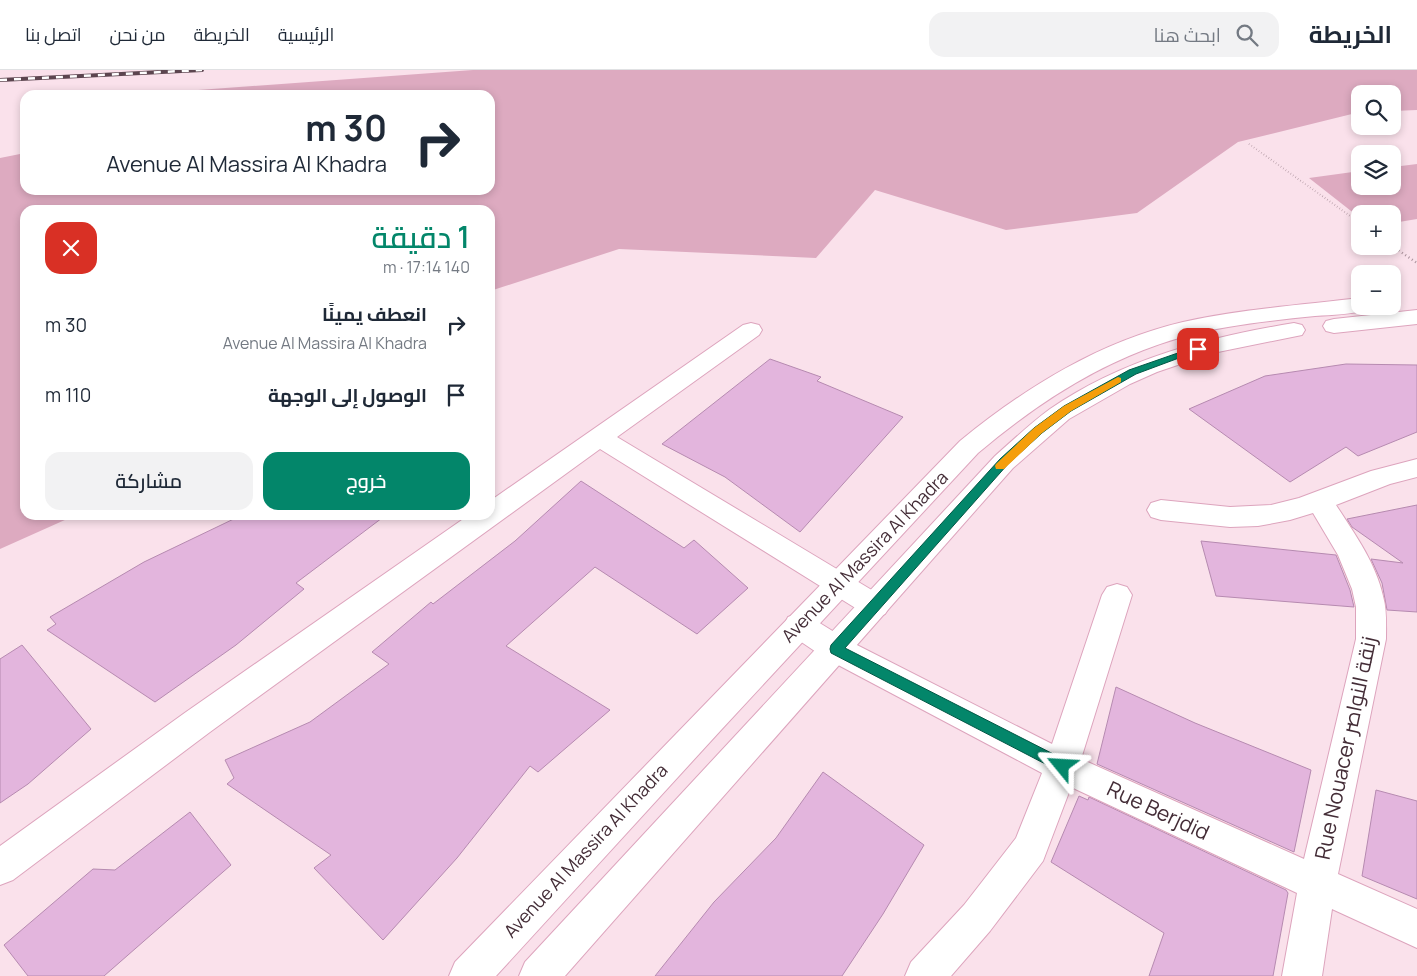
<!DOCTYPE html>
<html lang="ar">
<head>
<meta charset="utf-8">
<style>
	:root { --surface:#fff; --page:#f2f2f3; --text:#1f2937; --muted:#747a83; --line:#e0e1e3; --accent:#03866a }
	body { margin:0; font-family:Manrope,Cairo,sans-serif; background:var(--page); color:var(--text); direction:rtl; height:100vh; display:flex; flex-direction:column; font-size:19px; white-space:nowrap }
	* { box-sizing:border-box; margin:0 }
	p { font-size:16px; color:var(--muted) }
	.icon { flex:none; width:28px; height:28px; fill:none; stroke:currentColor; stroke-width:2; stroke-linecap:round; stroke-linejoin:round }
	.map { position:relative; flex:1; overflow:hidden; direction:ltr }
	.sheet { position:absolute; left:20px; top:135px; width:475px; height:315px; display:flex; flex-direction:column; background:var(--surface); border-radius:15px; box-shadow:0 2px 8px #0003; direction:rtl }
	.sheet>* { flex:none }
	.top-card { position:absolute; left:20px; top:20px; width:475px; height:105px; border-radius:15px; box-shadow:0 2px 8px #0003; direction:rtl; background:#fff; color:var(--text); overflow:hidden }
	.fabs { position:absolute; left:1351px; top:15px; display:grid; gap:10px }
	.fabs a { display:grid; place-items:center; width:50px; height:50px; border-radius:10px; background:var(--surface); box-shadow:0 2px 8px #0003; font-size:25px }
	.pin { position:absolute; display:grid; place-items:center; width:42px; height:42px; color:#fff; margin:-21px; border-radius:10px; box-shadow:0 2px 8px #0006 }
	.me { position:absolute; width:55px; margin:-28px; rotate:297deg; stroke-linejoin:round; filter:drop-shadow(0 0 4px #0008) }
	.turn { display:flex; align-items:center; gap:18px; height:105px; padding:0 25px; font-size:22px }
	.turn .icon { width:65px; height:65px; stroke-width:2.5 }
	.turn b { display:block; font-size:35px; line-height:42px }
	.round { display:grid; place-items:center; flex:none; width:52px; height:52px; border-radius:15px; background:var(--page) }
	.headline { display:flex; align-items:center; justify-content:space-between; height:85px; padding:0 25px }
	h1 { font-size:30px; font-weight:600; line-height:38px; color:var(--accent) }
	.button { display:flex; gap:10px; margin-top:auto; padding:10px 25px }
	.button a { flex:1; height:58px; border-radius:15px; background:var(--accent); color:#fff; font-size:20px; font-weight:600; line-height:58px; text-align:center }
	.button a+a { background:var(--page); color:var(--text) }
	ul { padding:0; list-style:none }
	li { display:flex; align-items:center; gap:15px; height:70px; padding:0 25px }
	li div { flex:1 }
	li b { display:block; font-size:19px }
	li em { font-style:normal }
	header { display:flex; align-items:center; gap:30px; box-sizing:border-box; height:70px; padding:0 25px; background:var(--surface); border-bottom:1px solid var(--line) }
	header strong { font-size:24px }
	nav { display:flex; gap:28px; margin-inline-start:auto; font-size:18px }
	.search { width:350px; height:45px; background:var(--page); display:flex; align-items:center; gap:12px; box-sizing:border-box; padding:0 18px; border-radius:15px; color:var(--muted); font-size:19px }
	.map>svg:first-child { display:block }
	.green { fill:#ddaac0 }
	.building { fill:#e3b5dd; stroke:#b68ab0 }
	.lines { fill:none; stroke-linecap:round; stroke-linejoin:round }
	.minor-casing { stroke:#dda4bd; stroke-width:2 }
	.major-casing { stroke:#dda4bd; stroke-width:2 }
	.path-far1 { stroke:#a78f99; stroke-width:2; stroke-dasharray:0.5 2.5; stroke-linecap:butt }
	.path { stroke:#a78f99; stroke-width:2.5; stroke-dasharray:1 3; stroke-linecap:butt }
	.minor { fill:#fff; fill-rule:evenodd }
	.major { fill:#fff; fill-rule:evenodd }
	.rail-casing { stroke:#5c454f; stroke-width:4 }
	.rail { stroke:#fff; stroke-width:2.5; stroke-dasharray:7; stroke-linecap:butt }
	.route { fill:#03866a; stroke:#025745 }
	.slow { fill:#f59e0b }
	.labels { text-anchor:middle; stroke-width:4; stroke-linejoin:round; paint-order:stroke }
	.street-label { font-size:18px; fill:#442d37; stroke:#fff }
	.near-street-label { font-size:21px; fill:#442d37; stroke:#fff }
</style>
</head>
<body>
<header>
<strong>الخريطة</strong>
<div class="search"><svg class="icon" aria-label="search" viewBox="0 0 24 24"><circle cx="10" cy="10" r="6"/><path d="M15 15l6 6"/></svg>ابحث هنا</div>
<nav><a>الرئيسية</a><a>الخريطة</a><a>من نحن</a><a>اتصل بنا</a></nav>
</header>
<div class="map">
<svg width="1417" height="906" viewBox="0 0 1417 906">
	<rect width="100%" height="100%" fill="#fae1eb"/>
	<!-- green -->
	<g class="green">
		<polygon points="473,0 1417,0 1417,40 1393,41 1392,24 1360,24 1360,42 1238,72 1137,143 1006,160 875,120 816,188 619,179 490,221 490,140 25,140 25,445 76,445 0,479 0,88 25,83 25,120 490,120 490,25 130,25"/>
		<polygon points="1417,94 1417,149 1393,153 1392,144 1360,144 1360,148 1309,108 1360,101 1360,116 1392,116 1393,97"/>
	</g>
	<!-- building -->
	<g class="building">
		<polygon points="770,289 821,307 817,311 903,347 800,462 725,407 662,374"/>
		<polygon points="1346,294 1417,295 1417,362 1358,386 1346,377 1290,412 1189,339 1265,306"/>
		<polygon points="581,411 684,478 694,470 748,518 697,564 595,497 506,576 610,640 538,702 530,696 457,788 383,870 314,798 331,785 227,714 234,708 225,690 310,652 389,594 372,582 431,532 433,534 515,471"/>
		<polygon points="1417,435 1417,542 1387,540 1382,513 1371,489 1403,493 1352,457 1347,449"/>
		<polygon points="242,445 386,445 296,513 304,519 236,575 155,632 47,560 56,554 50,547 144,492"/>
		<polygon points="1201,471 1336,485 1350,520 1354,537 1216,526"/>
		<polygon points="22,575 91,659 28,714 0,733 0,589"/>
		<polygon points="1116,617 1195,653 1311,700 1294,782 1097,694"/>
		<polygon points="823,702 924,775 883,844 842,906 655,906 714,832 776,768"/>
		<polygon points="1376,720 1417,731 1417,829 1362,806"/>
		<polygon points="1079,726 1088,730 1089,727 1286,820 1288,823 1273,906 1149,906 1164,863 1051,792"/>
		<polygon points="190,742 231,795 104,906 28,906 4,875 93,799 115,800"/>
	</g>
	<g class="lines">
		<!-- minor casing -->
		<g class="minor-casing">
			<g id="minor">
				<polygon points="751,253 759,255 762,260 759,265 617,367 885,528 890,536 885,544 875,548 865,544 600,379 210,662 13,810 0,815 0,776 186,642 469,445 490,445 490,431 743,255"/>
				<path d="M1417,389V407L1390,414L1336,435C1354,463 1376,493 1383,526C1387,540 1386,555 1386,569L1338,804L1417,839V878L1332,839L1322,906H1282L1297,823L1071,717L1043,791L990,861L951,906H905L911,892L964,835L1016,768L1042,703L825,588L788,563L784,555L788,547L799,543L810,547L847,570L1052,674L1102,525L1107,517L1117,514L1127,517L1132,525L1081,689L1304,789L1356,569V537L1352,519L1338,485L1313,443L1290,450L1258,456L1230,457L1161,450L1151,447L1147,440L1151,433L1161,430L1230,437L1271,435L1299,428L1371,401Z"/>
			</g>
		</g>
		<!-- major casing -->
		<g class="major-casing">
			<g id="major">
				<path d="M1360,228V236H1370L1368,240C1351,244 1333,245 1315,246C1286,249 1257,252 1228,257C1133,272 1051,321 978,383L721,660L496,906H449L455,892L960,371C1026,317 1099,272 1183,252C1241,239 1301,235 1360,228Z"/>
				<polygon points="1417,240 1417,254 1334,263 1326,261 1323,256 1326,251 1334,249"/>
				<path d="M1294,253L1302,255L1305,260L1302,265L1213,283L1157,302L1130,314L1069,349L1013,398L565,906H519L525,892L995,386C1013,370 1031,353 1050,339C1123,289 1208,267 1294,253Z"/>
			</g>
		</g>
		<!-- path-far1 -->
		<polyline class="path-far1" points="1249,74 1360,153"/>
		<!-- path -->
		<polyline class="path" points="1392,176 1417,193"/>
		<!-- minor -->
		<use href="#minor" class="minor"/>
		<!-- major -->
		<use href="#major" class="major"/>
		<!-- rail casing -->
		<g class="rail-casing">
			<polyline id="rail" points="0,10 202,0"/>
		</g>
		<!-- rail -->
		<use href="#rail" class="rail"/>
	</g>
	<!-- route -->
	<polygon class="route" points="1195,277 1202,277 1203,279 1136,304 1071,341 1042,363 1008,394 845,578 1067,691 1069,696 1067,700 1062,702 1057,700 831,583 830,579 831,575 1000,389 1034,358 1064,336 1129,300"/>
	<!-- slow -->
	<polygon class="slow" points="1118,307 1121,308 1121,312 1071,341 1042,363 1004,399 996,399 995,396 996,394 1034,358 1064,336"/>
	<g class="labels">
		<!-- street labels -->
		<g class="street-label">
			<text transform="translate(865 487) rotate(-46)" y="6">Avenue Al Massira Al Khadra</text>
			<text transform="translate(586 781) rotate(-47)" y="6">Avenue Al Massira Al Khadra</text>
		</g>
		<!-- near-street labels -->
		<g class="near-street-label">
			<text transform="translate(1346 678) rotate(-78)" y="7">Rue Nouacer زنقة النواصر</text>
			<text transform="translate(1158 741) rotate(25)" y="7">Rue Berjdid</text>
		</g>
	</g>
</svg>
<div class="fabs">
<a><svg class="icon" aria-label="search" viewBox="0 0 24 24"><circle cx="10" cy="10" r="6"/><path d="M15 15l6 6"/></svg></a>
<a><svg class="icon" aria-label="layers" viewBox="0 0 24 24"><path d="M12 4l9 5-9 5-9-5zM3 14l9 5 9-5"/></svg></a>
<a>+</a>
<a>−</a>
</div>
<div class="pin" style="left:1198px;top:279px;background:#d93025"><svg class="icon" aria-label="arrive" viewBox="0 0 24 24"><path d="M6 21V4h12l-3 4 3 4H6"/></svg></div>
<svg class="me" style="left:1062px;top:696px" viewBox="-20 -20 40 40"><path d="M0-17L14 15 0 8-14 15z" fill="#03866a" stroke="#fff" stroke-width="4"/></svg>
<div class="top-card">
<div class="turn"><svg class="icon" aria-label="right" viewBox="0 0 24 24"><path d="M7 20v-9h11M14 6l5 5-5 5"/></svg><div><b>30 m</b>Avenue Al Massira Al Khadra</div></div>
</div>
<section class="sheet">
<div class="headline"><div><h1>1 دقيقة</h1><p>140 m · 17:14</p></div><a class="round" style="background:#d93025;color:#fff"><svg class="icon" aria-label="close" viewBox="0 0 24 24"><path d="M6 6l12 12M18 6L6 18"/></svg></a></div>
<ul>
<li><svg class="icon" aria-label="right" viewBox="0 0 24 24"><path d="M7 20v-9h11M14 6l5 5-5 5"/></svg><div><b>انعطف يمينًا</b><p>Avenue Al Massira Al Khadra</p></div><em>30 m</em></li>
<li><svg class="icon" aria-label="arrive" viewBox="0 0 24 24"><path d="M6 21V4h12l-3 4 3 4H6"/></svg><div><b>الوصول إلى الوجهة</b></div><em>110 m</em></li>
</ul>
<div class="button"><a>خروج</a><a>مشاركة</a></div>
</section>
</div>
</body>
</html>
